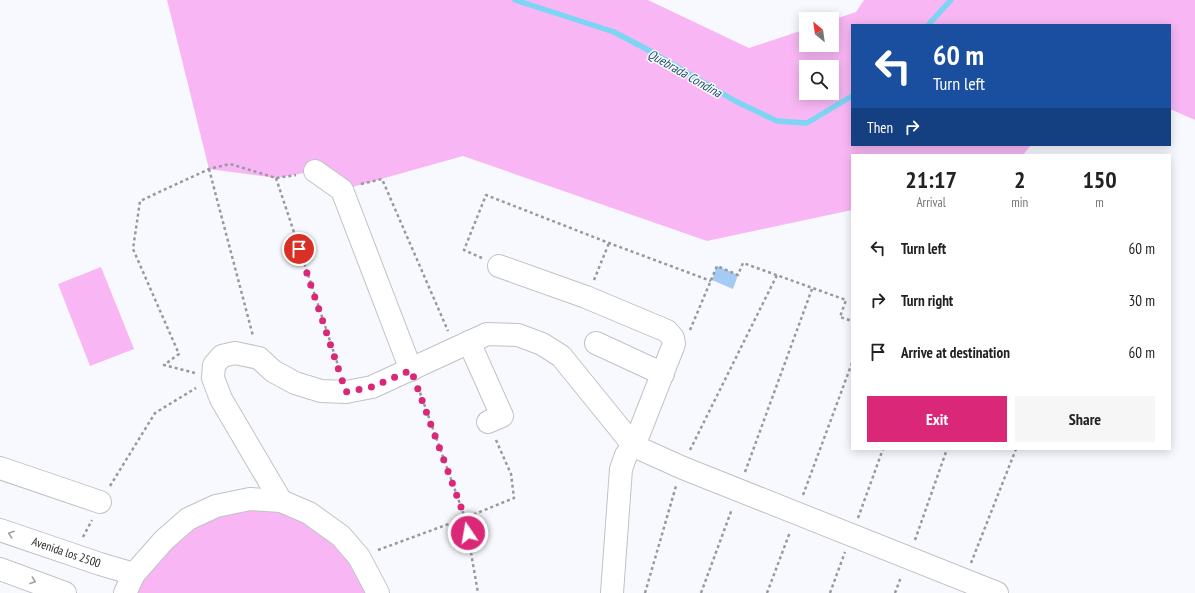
<!DOCTYPE html>
<html lang="en">
<head>
<meta charset="utf-8">
<style>
	:root { --surface:#fff; --page:#f6f6f6; --text:#222; --muted:#767676; --accent:#db2777 }
	body { margin:0; font-family:"PT Sans Narrow",sans-serif; background:var(--page); color:var(--text); height:100vh; display:flex; flex-direction:column; font-size:15px; white-space:nowrap }
	* { box-sizing:border-box; margin:0 }
	p { font-size:13px; color:var(--muted) }
	.icon { flex:none; width:22px; height:22px; fill:none; stroke:currentColor; stroke-width:2; stroke-linecap:round; stroke-linejoin:round }
	.map { position:relative; flex:1; overflow:hidden }
	.sheet { position:absolute; left:851px; top:154px; width:320px; height:296px; display:flex; flex-direction:column; background:var(--surface); border-radius:0px; box-shadow:0 2px 10px #0003 }
	.sheet>* { flex:none }
	.top-card { position:absolute; left:851px; top:24px; width:320px; height:122px; border-radius:0px; box-shadow:0 2px 10px #0003; background:#1a4fa0; color:#fff; overflow:hidden }
	.needle { width:26px; rotate:331deg }
	.controls { position:absolute; left:799px; top:12px; display:grid; gap:8px }
	.controls a { display:grid; place-items:center; width:40px; height:40px; border-radius:0px; background:var(--surface); box-shadow:0 2px 10px #0003; font-size:20px }
	.pin { position:absolute; display:grid; place-items:center; width:34px; height:34px; color:#fff; margin:-17px; border:2px solid #fff; border-radius:50%; box-shadow:0 1px 4px #0007 }
	.me { position:absolute; width:44px; margin:-22px; rotate:348deg; stroke-linejoin:round; filter:drop-shadow(0 0 3px #0008) }
	.turn { display:flex; align-items:center; gap:14px; height:84px; padding:0 16px; font-size:18px }
	.turn .icon { width:52px; height:52px; stroke-width:2.5 }
	.turn b { display:block; font-size:28px; line-height:34px }
	.then { display:flex; align-items:center; height:38px; padding:0 16px; background:#0003; gap:8px; font-size:15px }
	.eta { display:flex; justify-content:space-evenly; align-items:center; height:68px; text-align:center }
	.eta b { font-size:24px; font-weight:700; line-height:28px }
	.button { display:flex; gap:8px; margin-top:auto; padding:8px 16px }
	.button a { flex:1; height:46px; border-radius:0px; background:var(--accent); color:#fff; font-size:16px; font-weight:700; line-height:46px; text-align:center }
	.button a+a { background:var(--page); color:var(--text) }
	ul { padding:0; list-style:none }
	li { display:flex; align-items:center; gap:12px; height:52px; padding:0 16px }
	li div { flex:1 }
	li b { display:block; font-size:15px }
	li em { font-style:normal }
	.map>svg:first-child { display:block }
	.green { fill:#f8b7f4; fill-rule:evenodd }
	.lines { fill:none; stroke-linecap:round; stroke-linejoin:round }
	.stream { stroke:#7dd5f4; stroke-width:5.5 }
	.building { fill:#a3cbf4 }
	.minor-casing { stroke:#c1c2c7; stroke-width:24 }
	.major-casing { stroke:#c1c2c7; stroke-width:24 }
	.path { stroke:#99999d; stroke-width:2.5; stroke-dasharray:3 3; stroke-linecap:butt }
	.minor { stroke:#fff; stroke-width:22 }
	.major { stroke:#fff; stroke-width:22 }
	.oneway { stroke:#9f9fa0 }
	.route { stroke:#db2777; stroke-width:7; stroke-dasharray:0 12.6 }
	.labels { text-anchor:middle; stroke-width:3; stroke-linejoin:round; paint-order:stroke }
	.street-label { font-size:12px; fill:#29292b; stroke:#f8f9ff }
	.water-label { font-size:13px; font-style:italic; fill:#1f5162; stroke:#f8f9ff }
</style>
</head>
<body>
<div class="map">
<svg width="1195" height="593" viewBox="0 0 1195 593">
	<rect width="100%" height="100%" fill="#f8f9ff"/>
	<!-- green -->
	<g class="green">
		<path d="M167,0H648L749,48L806,29V45H832V20L856,12L864,0H1195V120L1170,109V25H852V145H1031L1023,155H852V210L707,241L463,156L342,190L315,171L276,178L209,169ZM806,67H832V93H806Z"/>
		<polygon points="101,267 134,349 90,366 58,284"/>
		<polygon points="216,506 309,513 378,593 126,593 134,574"/>
	</g>
	<g class="lines">
		<!-- stream -->
		<g class="stream">
			<polyline points="515,0 614,32 652,52 735,101 777,121 807,123 852,96"/>
			<polyline points="928,25 951,0"/>
		</g>
	</g>
	<!-- building -->
	<polygon class="building" points="717,266 738,275 733,289 712,280"/>
	<g class="lines">
		<!-- minor casing -->
		<g class="minor-casing">
			<g id="minor">
				<polyline points="315,171 342,190 411,370"/>
				<polyline points="499,266 586,297 667,331 673,338 674,344 634,446 626,455 621,469 612,593"/>
				<polyline points="469,342 502,416 488,422"/>
				<polyline points="596,343 663,374"/>
				<polyline points="0,468 100,502"/>
				<polyline points="281,501 221,399 213,378 214,365 222,356 235,353 259,358 273,371 295,383 321,391 346,392 372,387 487,334 518,335 542,344 561,356 634,446 683,468 997,593"/>
			</g>
		</g>
		<!-- major casing -->
		<g class="major-casing">
			<g id="major">
				<path id="s1" d="M0,530L100,564L134,574"/>
				<polyline points="0,569 65,593"/>
				<polyline points="125,593 134,574 164,540 188,519 216,506 250,499 281,501 309,513 341,536 359,557 378,593"/>
			</g>
		</g>
		<!-- path -->
		<g class="path">
			<polyline points="209,169 253,336"/>
			<polyline points="276,178 340,371"/>
			<polyline points="361,184 382,179 448,331"/>
			<polyline points="482,258 464,250 486,195 609,243 711,281"/>
			<polyline points="594,280 609,243"/>
			<polyline points="690,330 717,266 738,275 743,263 846,300 840,317 852,321"/>
			<polyline points="195,373 164,365 179,354 133,249 140,201 209,169 230,164 276,178 296,175"/>
			<polyline points="418,387 465,518 478,593"/>
			<polyline points="690,450 777,275"/>
			<polyline points="745,472 812,289"/>
			<polyline points="110,486 155,413 196,388"/>
			<polyline points="803,495 852,363"/>
			<polyline points="858,518 883,449"/>
			<polyline points="83,537 92,520"/>
			<polyline points="915,540 947,449"/>
			<polyline points="378,550 465,518 514,498 511,474 496,440"/>
			<polyline points="971,563 1016,449"/>
			<polyline points="645,593 676,486"/>
			<polyline points="701,593 732,509"/>
			<polyline points="767,593 790,532"/>
			<polyline points="830,593 845,552"/>
			<polyline points="895,593 901,577"/>
		</g>
		<!-- minor -->
		<use href="#minor" class="minor"/>
		<!-- major -->
		<use href="#major" class="major"/>
	</g>
	<!-- one-way arrows -->
	<defs><path id="oneway-chevron" d="M-2-3.5L2.5 0L-2 3.5" fill="none" stroke-width="1.6" stroke-linecap="round" stroke-linejoin="round"/></defs>
	<g class="oneway">
		<use href="#oneway-chevron" transform="translate(11 534) rotate(-161)"/>
		<use href="#oneway-chevron" transform="translate(33 581) rotate(20)"/>
	</g>
	<g class="lines">
		<!-- route -->
		<polyline class="route" points="299,249 346,392 372,387 411,370 465,518 468,533"/>
	</g>
	<g class="labels">
		<!-- street labels -->
		<g class="street-label">
			<text dy="4" stroke="none"><textPath href="#s1" startOffset="70">Avenida los 2500</textPath></text>
		</g>
		<!-- water labels -->
		<g class="water-label">
			<text transform="translate(685 73) rotate(30)" y="5">Quebrada Condina</text>
		</g>
	</g>
</svg>
<div class="controls">
<a><svg class="needle" viewBox="-14 -14 28 28"><path d="M0-13l5 13h-10z" fill="#e53935"/><path d="M0 13l5-13h-10z" fill="#767676"/></svg></a>
<a><svg class="icon" aria-label="search" viewBox="0 0 24 24"><circle cx="10" cy="10" r="6"/><path d="M15 15l6 6"/></svg></a>
</div>
<div class="pin" style="left:299px;top:249px;background:#d93025"><svg class="icon" aria-label="arrive" viewBox="0 0 24 24"><path d="M6 21V4h12l-3 4 3 4H6"/></svg></div>
<svg class="me" style="left:468px;top:533px" viewBox="-20 -20 40 40"><circle r="17" fill="#db2777" stroke="#fff" stroke-width="3"/><path d="M0-11L8 9 0 5-8 9z" fill="#fff"/></svg>
<div class="top-card">
<div class="turn"><svg class="icon" aria-label="left" viewBox="0 0 24 24"><path d="M17 20v-9H6M10 6l-5 5 5 5"/></svg><div><b>60 m</b>Turn left</div></div>
<div class="then">Then<svg class="icon" aria-label="right" viewBox="0 0 24 24"><path d="M7 20v-9h11M14 6l5 5-5 5"/></svg></div>
</div>
<section class="sheet">
<div class="eta">
<div><b>21:17</b><p>Arrival</p></div>
<div><b>2</b><p>min</p></div>
<div><b>150</b><p>m</p></div>
</div>
<ul>
<li><svg class="icon" aria-label="left" viewBox="0 0 24 24"><path d="M17 20v-9H6M10 6l-5 5 5 5"/></svg><div><b>Turn left</b></div><em>60 m</em></li>
<li><svg class="icon" aria-label="right" viewBox="0 0 24 24"><path d="M7 20v-9h11M14 6l5 5-5 5"/></svg><div><b>Turn right</b></div><em>30 m</em></li>
<li><svg class="icon" aria-label="arrive" viewBox="0 0 24 24"><path d="M6 21V4h12l-3 4 3 4H6"/></svg><div><b>Arrive at destination</b></div><em>60 m</em></li>
</ul>
<div class="button"><a>Exit</a><a>Share</a></div>
</section>
</div>
</body>
</html>
